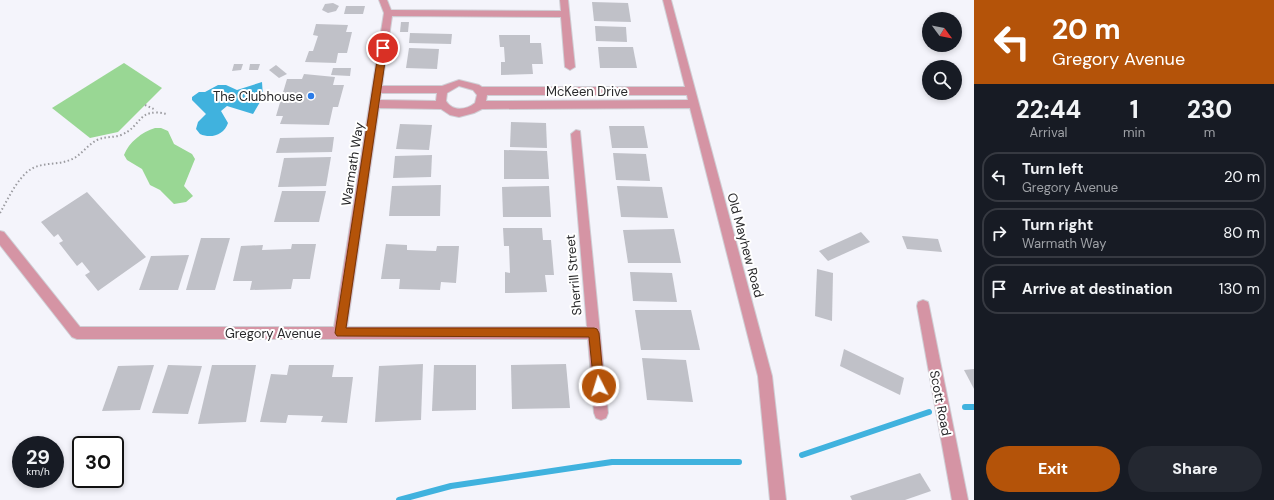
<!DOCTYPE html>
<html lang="en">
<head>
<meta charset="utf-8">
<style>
	:root { --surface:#171b24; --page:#242831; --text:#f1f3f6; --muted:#9ea1a6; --line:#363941; --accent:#b45309 }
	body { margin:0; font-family:"DM Sans",sans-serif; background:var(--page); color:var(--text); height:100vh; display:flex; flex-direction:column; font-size:15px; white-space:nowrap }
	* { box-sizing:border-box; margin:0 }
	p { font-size:13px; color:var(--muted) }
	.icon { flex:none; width:22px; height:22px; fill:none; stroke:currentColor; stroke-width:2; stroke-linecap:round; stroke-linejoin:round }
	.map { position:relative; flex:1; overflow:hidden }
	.panel { display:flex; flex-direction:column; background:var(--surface); width:300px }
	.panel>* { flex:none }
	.top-card { background:#b45309; color:#fff; overflow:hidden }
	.needle { width:26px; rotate:122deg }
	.fabs { position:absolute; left:922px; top:12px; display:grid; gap:8px }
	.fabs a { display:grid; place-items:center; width:40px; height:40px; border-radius:50%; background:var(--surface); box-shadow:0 2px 6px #0003; font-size:20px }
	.speed { position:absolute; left:12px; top:436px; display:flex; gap:8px; font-size:20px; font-weight:700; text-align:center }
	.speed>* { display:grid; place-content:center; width:52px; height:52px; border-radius:50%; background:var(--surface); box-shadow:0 2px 6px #0003; line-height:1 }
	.speed small { font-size:10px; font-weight:400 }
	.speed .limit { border:2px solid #111; border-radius:6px; background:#fff; color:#111 }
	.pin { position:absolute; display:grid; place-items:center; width:34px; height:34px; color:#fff; margin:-17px; border:2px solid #fff; border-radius:50%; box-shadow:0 1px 4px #0007 }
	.me { position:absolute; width:44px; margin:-22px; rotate:355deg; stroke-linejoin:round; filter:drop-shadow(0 0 3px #0008) }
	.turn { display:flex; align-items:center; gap:14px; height:84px; padding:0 12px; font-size:18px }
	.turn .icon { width:52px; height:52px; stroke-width:2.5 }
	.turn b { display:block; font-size:28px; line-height:34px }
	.eta { display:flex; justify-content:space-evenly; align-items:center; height:68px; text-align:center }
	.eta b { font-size:24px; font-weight:800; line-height:28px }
	.action { display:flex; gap:8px; margin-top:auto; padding:8px 12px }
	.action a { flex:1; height:46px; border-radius:24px; background:var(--accent); color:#fff; font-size:16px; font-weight:800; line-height:46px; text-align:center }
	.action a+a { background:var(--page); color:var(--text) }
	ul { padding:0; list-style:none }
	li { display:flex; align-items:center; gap:12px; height:50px; margin:0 8px 6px; padding:0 4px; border:2px solid var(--line); border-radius:16px }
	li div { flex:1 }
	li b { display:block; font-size:15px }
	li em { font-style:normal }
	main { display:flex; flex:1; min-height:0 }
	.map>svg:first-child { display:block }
	.green { fill:#99d794 }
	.water { fill:#40b2de }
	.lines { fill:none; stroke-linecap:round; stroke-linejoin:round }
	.stream { stroke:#40b2de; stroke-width:6 }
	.building { fill:#c0c1c8 }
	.minor-casing { stroke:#cfcfd5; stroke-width:2 }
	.path { stroke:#9b9ba0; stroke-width:2; stroke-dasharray:1.5 2.5; stroke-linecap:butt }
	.minor { fill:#d594a4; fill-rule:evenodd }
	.route { fill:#b45309; stroke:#753606 }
	.poi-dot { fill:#2b7ce8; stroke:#fff; stroke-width:1.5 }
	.labels { text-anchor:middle; stroke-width:4; stroke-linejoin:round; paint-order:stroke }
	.street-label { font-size:13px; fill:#28282a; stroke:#fff }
	.poi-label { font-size:13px; fill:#28282a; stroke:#fff; text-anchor:end }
</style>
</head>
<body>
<main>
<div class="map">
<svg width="974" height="500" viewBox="0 0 974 500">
	<rect width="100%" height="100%" fill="#f4f4fb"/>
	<!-- green -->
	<g class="green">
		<polygon points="124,63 162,88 118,132 90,138 52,108"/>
		<path d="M155,128H161L168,131L174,144L192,154L195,159L184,186L193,196L186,202L174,204L160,190L150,185L142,169L127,160L124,155C129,142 142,132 155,128Z"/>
	</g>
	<!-- water -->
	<path class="water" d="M262,82L263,97L253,114L227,106L221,111L228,123C224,135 211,139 200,134L196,129L198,122L206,114L192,100V97L199,92H205L218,85H226L237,90Z"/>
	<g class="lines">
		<!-- stream -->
		<g class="stream">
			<polyline points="965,407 974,407"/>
			<polyline points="802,455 929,412"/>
			<polyline points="399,500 451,486 612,462 739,462"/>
		</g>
	</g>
	<!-- building -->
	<g class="building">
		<polygon points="592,2 628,3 631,22 594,21"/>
		<polygon points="333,3 339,6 336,11 328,13 322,10 325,4"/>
		<polygon points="346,6 365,6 363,14 344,14"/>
		<polygon points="401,22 409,22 408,32 400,32"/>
		<polygon points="316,24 348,25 346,32 352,32 347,53 338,53 336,63 305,62 309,51 313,51 318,36 313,35"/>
		<polygon points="595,26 626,27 627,42 596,41"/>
		<polygon points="410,33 452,34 451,44 409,43"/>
		<polygon points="499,35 530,35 530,43 541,43 543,64 532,64 533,74 501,75 501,62 505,62 504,47 500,47"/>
		<polygon points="598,47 633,47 637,68 600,68"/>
		<polygon points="409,48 439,49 437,69 406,68"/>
		<polygon points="234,64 243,64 241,70 232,71"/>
		<polygon points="250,64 260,64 258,70 249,70"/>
		<polygon points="276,65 287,74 279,78 269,70"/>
		<polygon points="333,68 351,68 350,76 331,75"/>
		<polygon points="304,74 335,77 333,85 344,85 338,107 333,107 329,125 280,124 283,116 276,116 287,79 302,79"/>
		<polygon points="511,122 546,123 547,148 510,147"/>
		<polygon points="400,124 432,125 429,150 396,149"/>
		<polygon points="609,126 644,126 648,148 612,148"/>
		<polygon points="334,137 332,152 276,153 280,138"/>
		<polygon points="504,150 547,151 549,179 504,179"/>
		<polygon points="613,153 646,154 650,181 616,180"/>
		<polygon points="432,155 431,177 393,178 395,156"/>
		<polygon points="331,157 326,186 278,187 284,158"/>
		<polygon points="441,185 440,216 389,216 392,186"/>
		<polygon points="549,186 551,217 503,217 502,187"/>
		<polygon points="617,186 662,187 668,218 621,217"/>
		<polygon points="282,191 326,191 319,222 274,222"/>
		<polygon points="87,192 146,257 98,291 85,275 90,272 82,262 77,266 59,243 63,241 58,234 54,237 41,222"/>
		<polygon points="503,228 542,228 543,240 551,240 554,275 545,275 547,292 505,293 505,272 510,273 509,246 504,246"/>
		<polygon points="674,229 681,263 628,263 623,230"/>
		<polygon points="861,232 870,242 828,261 819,251"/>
		<polygon points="902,236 938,239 942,252 907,249"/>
		<polygon points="201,238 230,238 215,290 186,290"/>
		<polygon points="292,244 316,244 310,279 293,279 291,289 250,290 252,281 233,281 241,246 263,245 262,250 291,249"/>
		<polygon points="386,244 407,245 407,250 436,251 437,246 459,246 456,283 441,282 440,290 399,289 400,279 381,279"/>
		<polygon points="189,255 178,290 139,290 151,256"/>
		<polygon points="817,269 833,273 832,321 815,316"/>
		<polygon points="630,272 672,273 677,302 633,301"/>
		<polygon points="635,310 691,310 700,350 641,350"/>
		<polygon points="844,349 904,378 900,395 840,366"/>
		<polygon points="642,358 686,360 693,402 647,400"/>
		<polygon points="423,364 421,420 375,422 379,366"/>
		<polygon points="566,364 570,408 512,409 511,365"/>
		<polygon points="154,365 140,410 102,411 118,366"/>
		<polygon points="168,365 202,366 188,414 152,413"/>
		<polygon points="212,365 256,365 246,422 198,424"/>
		<polygon points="289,365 334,365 332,377 353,377 347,423 321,422 323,416 288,415 286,423 260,422 271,374 287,375"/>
		<polygon points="434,365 476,365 476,410 432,411"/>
		<polygon points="974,369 974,389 964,370"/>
		<polygon points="920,473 931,491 905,500 852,500 850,496"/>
	</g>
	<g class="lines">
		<!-- minor casing -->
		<g class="minor-casing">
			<g id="minor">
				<path d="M379,0H387L391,10L561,11L560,0H568L575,67L570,70L565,67L561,17L392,16L382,86H442L459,80L479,85L482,87H685L663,0H671L772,376L786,500H770L758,376L690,108L482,109L474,113L459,117L450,115L441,109L379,108L347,327H587L571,134L576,130L580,131L608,413L606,418L601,420L596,418L594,413L588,339H77L72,337L0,245V231L4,232L80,327H334L384,13ZM459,86L473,90L477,95L475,103C466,110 453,112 446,101L447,93ZM381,93H437L436,101L380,100ZM487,95H687L688,100L486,101Z"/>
				<polygon points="923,300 928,302 929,306 968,500 952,500 917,306 918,302"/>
			</g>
		</g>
		<!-- path -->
		<g class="path">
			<polyline points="145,105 156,110"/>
			<path d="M0,213C8,199 15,183 27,172C40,161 55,166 70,160C81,156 87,145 97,140C105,136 113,138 121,135C142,127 137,107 167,114"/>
		</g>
		<!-- minor -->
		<use href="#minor" class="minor"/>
	</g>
	<!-- route -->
	<polygon class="route" points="383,46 387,48 346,328 594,328 597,329 599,333 604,386 603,390 599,391 595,390 594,386 589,337 337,336 335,333 379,48"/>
	<!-- markers -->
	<circle class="poi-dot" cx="311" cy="96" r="4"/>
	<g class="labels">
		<!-- street labels -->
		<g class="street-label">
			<text x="587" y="96">McKeen Drive</text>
			<text transform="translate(352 164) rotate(-81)" y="5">Warmath Way</text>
			<text transform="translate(746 245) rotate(75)" y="5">Old Mayhew Road</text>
			<text transform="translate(573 275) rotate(-95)" y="5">Sherrill Street</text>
			<text x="273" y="338">Gregory Avenue</text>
			<text transform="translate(941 403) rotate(79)" y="5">Scott Road</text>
		</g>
		<!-- poi labels -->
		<g class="poi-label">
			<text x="303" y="101">The Clubhouse</text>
		</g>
	</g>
</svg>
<div class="fabs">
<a><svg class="needle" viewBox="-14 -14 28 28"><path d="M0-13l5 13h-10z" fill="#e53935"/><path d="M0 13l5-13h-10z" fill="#9ea1a6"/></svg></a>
<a><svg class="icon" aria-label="search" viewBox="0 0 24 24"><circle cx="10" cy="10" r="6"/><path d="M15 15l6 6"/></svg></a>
</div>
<div class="speed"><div>29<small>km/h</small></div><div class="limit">30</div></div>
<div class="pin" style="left:383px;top:48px;background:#d93025"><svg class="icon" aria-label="arrive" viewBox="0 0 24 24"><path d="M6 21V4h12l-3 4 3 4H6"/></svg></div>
<svg class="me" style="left:599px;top:386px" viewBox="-20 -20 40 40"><circle r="17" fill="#b45309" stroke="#fff" stroke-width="3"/><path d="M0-11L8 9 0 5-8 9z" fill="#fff"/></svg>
</div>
<section class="panel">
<div class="top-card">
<div class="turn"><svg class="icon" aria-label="left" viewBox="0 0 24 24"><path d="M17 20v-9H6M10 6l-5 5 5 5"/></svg><div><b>20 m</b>Gregory Avenue</div></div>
</div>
<div class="eta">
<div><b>22:44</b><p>Arrival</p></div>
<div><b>1</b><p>min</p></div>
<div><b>230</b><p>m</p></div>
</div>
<ul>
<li><svg class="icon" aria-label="left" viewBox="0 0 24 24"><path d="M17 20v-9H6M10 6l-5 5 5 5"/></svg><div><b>Turn left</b><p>Gregory Avenue</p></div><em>20 m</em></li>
<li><svg class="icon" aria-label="right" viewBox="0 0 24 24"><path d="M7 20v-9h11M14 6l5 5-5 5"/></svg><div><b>Turn right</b><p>Warmath Way</p></div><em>80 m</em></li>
<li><svg class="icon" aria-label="arrive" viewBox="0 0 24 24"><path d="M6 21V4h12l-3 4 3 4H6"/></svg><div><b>Arrive at destination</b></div><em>130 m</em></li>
</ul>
<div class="action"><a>Exit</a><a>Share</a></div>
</section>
</main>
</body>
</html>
